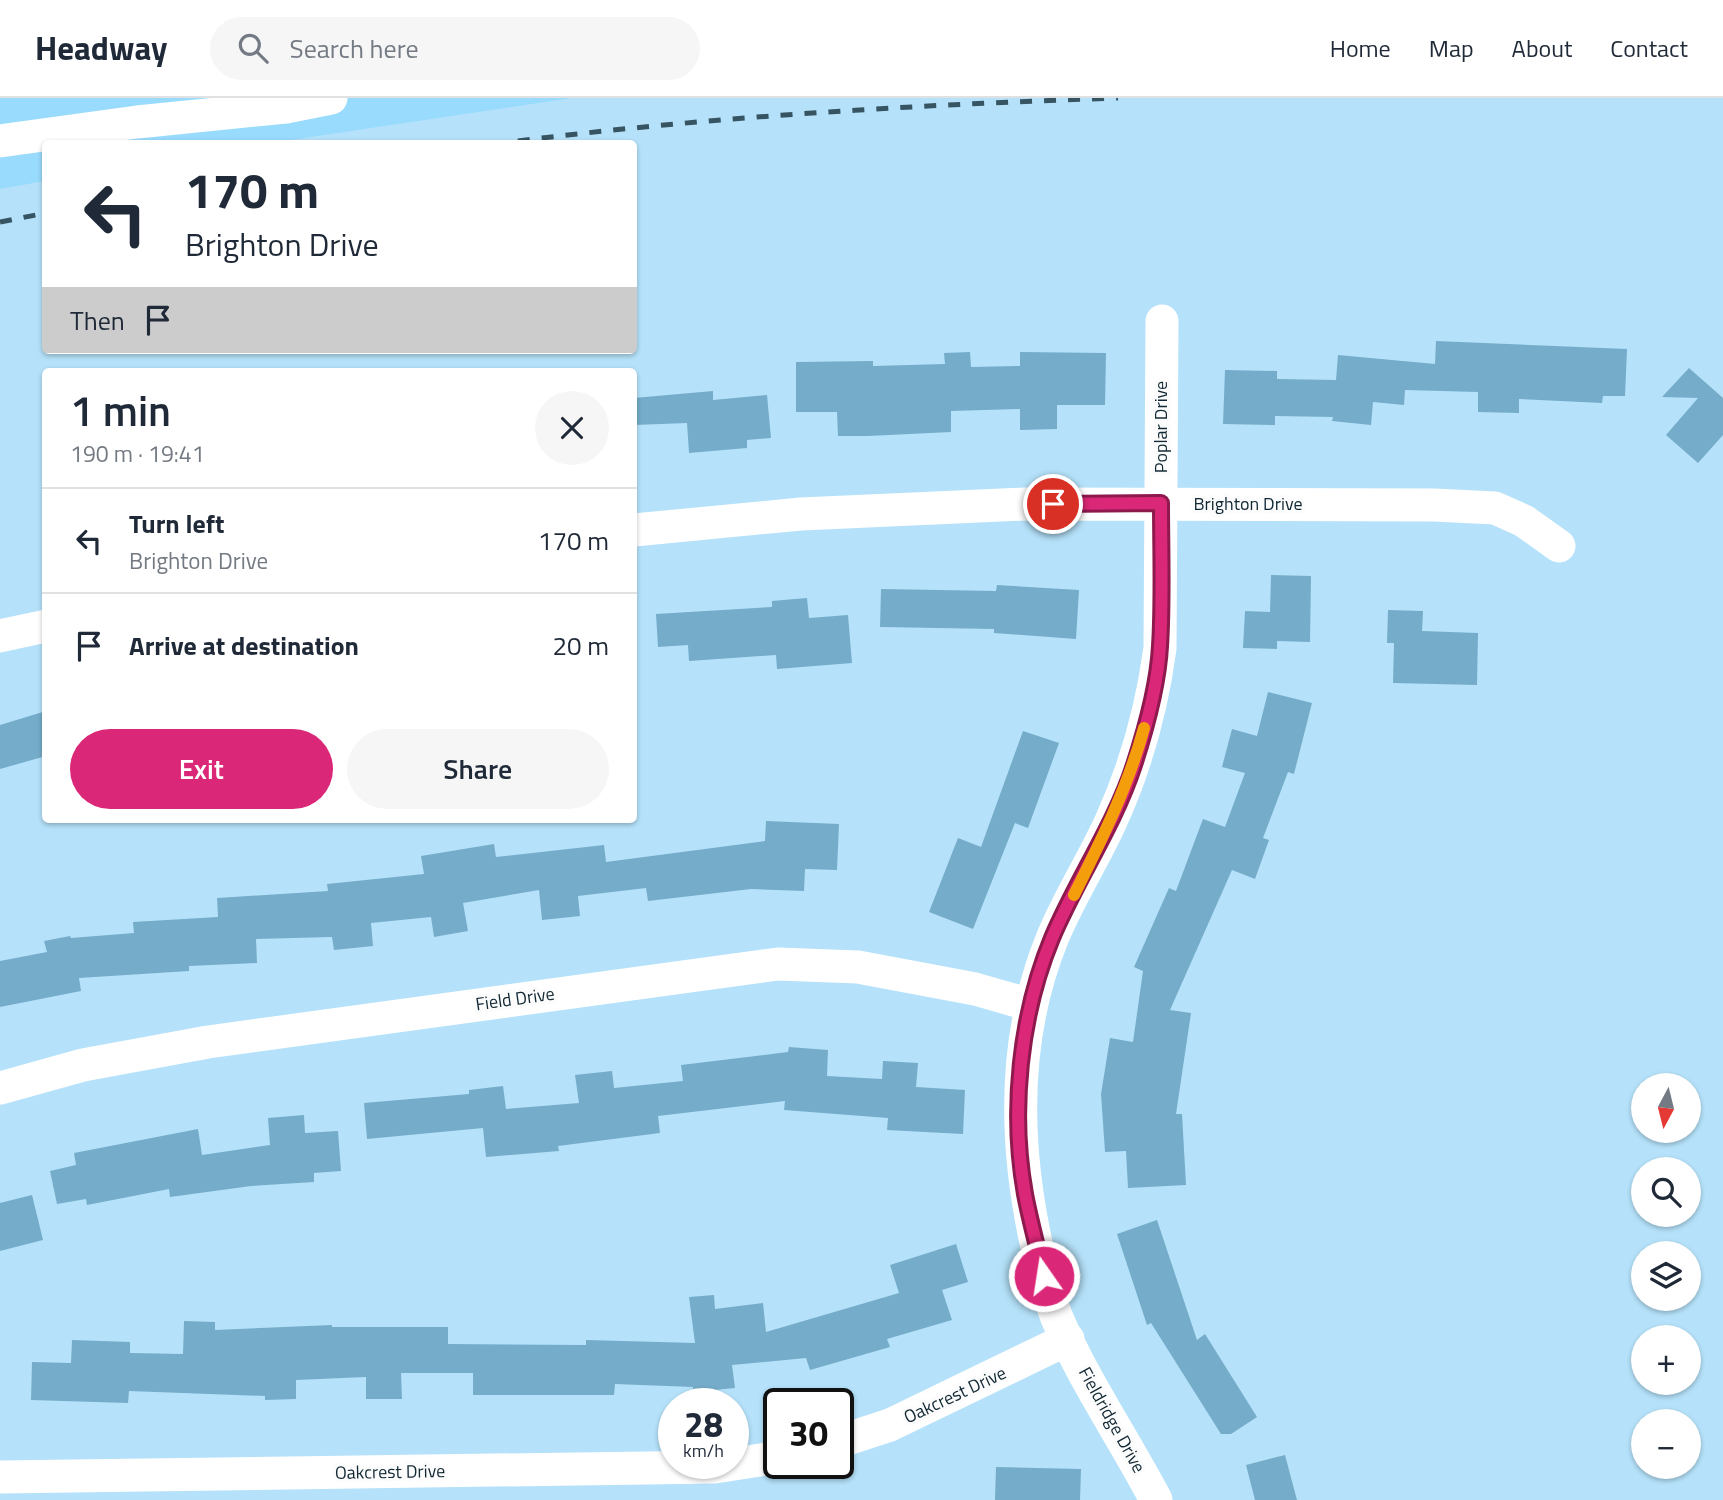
<!DOCTYPE html>
<html lang="en">
<head>
<meta charset="utf-8">
<style>
	:root { --surface:#fff; --page:#f6f6f7; --text:#1f2937; --muted:#747a83; --line:#e0e1e3; --accent:#db2777 }
	body { margin:0; font-family:"Titillium Web",sans-serif; background:var(--page); color:var(--text); height:100vh; display:flex; flex-direction:column; font-size:26px; white-space:nowrap }
	* { box-sizing:border-box; margin:0 }
	p { font-size:23px; color:var(--muted) }
	.icon { flex:none; width:38px; height:38px; fill:none; stroke:currentColor; stroke-width:2; stroke-linecap:round; stroke-linejoin:round }
	.map { position:relative; flex:1; overflow:hidden }
	.side { position:absolute; left:42px; top:270px; width:595px; height:455px; display:flex; flex-direction:column; background:var(--surface); border-radius:7px; box-shadow:0 2px 5px #0004 }
	.side>* { flex:none }
	.banner { position:absolute; left:42px; top:42px; width:595px; height:214px; border-radius:7px; box-shadow:0 2px 5px #0004; background:#fff; color:var(--text); overflow:hidden }
	.needle { width:46px; rotate:187deg }
	.fabs { position:absolute; left:1631px; top:975px; display:grid; gap:14px }
	.fabs a { display:grid; place-items:center; width:70px; height:70px; border-radius:50%; background:var(--surface); box-shadow:0 2px 5px #0004; font-size:35px }
	.speed { position:absolute; left:658px; top:1290px; display:flex; gap:14px; font-size:35px; font-weight:700; text-align:center }
	.speed>* { display:grid; place-content:center; width:91px; height:91px; border-radius:50%; background:var(--surface); box-shadow:0 2px 5px #0004; line-height:1 }
	.speed small { font-size:18px; font-weight:400 }
	.speed .limit { border:4px solid #111; border-radius:10px; background:#fff; color:#111 }
	.pin { position:absolute; display:grid; place-items:center; width:60px; height:60px; color:#fff; margin:-30px; border:4px solid #fff; border-radius:50%; box-shadow:0 2px 7px #0007 }
	.me { position:absolute; width:77px; margin:-38px; rotate:347deg; stroke-linejoin:round; filter:drop-shadow(0 0 5px #0008) }
	.turn { display:flex; align-items:center; gap:24px; height:147px; padding:0 28px; font-size:32px }
	.turn .icon { width:91px; height:91px; stroke-width:2.5 }
	.turn b { display:block; font-size:49px; line-height:60px }
	.then { display:flex; align-items:center; height:66px; padding:0 28px; background:#0003; gap:14px; font-size:26px }
	.round { display:grid; place-items:center; flex:none; width:74px; height:74px; border-radius:37px; background:var(--page) }
	.overview { display:flex; align-items:center; justify-content:space-between; height:119px; padding:0 28px }
	h1 { font-size:42px; font-weight:600; line-height:52px }
	.action { display:flex; gap:14px; margin-top:auto; padding:14px 28px }
	.action a { flex:1; height:80px; border-radius:42px; background:var(--accent); color:#fff; font-size:28px; font-weight:600; line-height:80px; text-align:center }
	.action a+a { background:var(--page); color:var(--text) }
	ul { padding:0; list-style:none }
	li { display:flex; align-items:center; gap:21px; height:105px; padding:0 28px; border-top:2px solid var(--line) }
	li div { flex:1 }
	li b { display:block; font-size:26px }
	li em { font-style:normal }
	header { display:flex; align-items:center; gap:42px; box-sizing:border-box; height:98px; padding:0 35px; background:var(--surface); border-bottom:2px solid var(--line) }
	header strong { font-size:33px }
	nav { display:flex; gap:38px; margin-inline-start:auto; font-size:24px }
	.search { width:490px; height:63px; background:var(--page); display:flex; align-items:center; gap:18px; box-sizing:border-box; padding:0 24px; border-radius:38px; color:var(--muted); font-size:26px }
	.map>svg:first-child { display:block }
	.built { fill:#99dbfd }
	.building { fill:#75acc9 }
	.lines { fill:none; stroke-linecap:round; stroke-linejoin:round }
	.minor { stroke:#fff; stroke-width:33 }
	.rail { stroke:#375462; stroke-width:5; stroke-dasharray:12 12; stroke-linecap:butt }
	.route-casing { stroke:#8e194d; stroke-width:18 }
	.route { stroke:#db2777; stroke-width:12 }
	.slow { stroke:#f59e0b; stroke-width:12 }
	.labels { text-anchor:middle; stroke-width:7; stroke-linejoin:round; paint-order:stroke }
	.street-label { font-size:18px; fill:#112834; stroke:#fbfcfb }
</style>
</head>
<body>
<header>
<strong>Headway</strong>
<div class="search"><svg class="icon" aria-label="search" viewBox="0 0 24 24"><circle cx="10" cy="10" r="6"/><path d="M15 15l6 6"/></svg>Search here</div>
<nav><a>Home</a><a>Map</a><a>About</a><a>Contact</a></nav>
</header>
<div class="map">
<svg width="1723" height="1402" viewBox="0 0 1723 1402">
	<rect width="100%" height="100%" fill="#b5e2fa"/>
	<!-- built -->
	<polygon class="built" points="0,0 572,0 271,45 46,46 45,83 0,91"/>
	<!-- building -->
	<g class="building">
		<polygon points="1436,243 1627,251 1625,298 1603,298 1602,305 1519,301 1519,315 1478,314 1478,294 1405,292 1404,307 1373,304 1371,327 1332,323 1333,319 1275,318 1275,327 1223,326 1225,272 1277,273 1277,281 1336,282 1338,257 1435,266"/>
		<polygon points="970,254 971,269 1020,268 1020,254 1106,255 1105,307 1057,307 1057,331 1020,332 1020,311 951,313 951,334 868,338 838,338 837,314 796,314 796,264 873,263 873,268 945,266 944,255"/>
		<polygon points="1689,270 1723,300 1723,337 1698,365 1666,337 1698,300 1662,299"/>
		<polygon points="713,293 713,302 767,297 771,340 747,342 747,350 689,355 687,325 634,327 634,300"/>
		<polygon points="1271,477 1311,478 1310,544 1277,543 1277,551 1243,550 1245,513 1270,514"/>
		<polygon points="997,487 1079,492 1076,541 994,535 994,531 880,529 881,491 996,493"/>
		<polygon points="807,500 809,520 848,517 852,565 777,571 776,557 689,563 688,547 658,549 656,516 772,509 772,503"/>
		<polygon points="1388,512 1423,513 1422,533 1478,535 1477,587 1393,585 1394,545 1387,545"/>
		<polygon points="1268,594 1312,605 1294,676 1288,674 1263,740 1269,742 1255,781 1232,772 1170,912 1191,915 1176,1016 1182,1016 1186,1087 1128,1090 1126,1053 1105,1054 1101,996 1110,940 1133,944 1143,873 1134,869 1169,790 1176,793 1203,721 1225,729 1245,675 1222,669 1232,631 1257,638"/>
		<polygon points="46,613 46,658 0,671 0,627"/>
		<polygon points="1023,633 1059,645 1028,730 1015,725 973,831 929,814 958,740 981,749"/>
		<polygon points="766,723 839,726 837,772 805,771 804,793 751,791 648,803 646,790 578,798 580,818 542,822 539,792 463,805 468,833 434,839 431,819 371,825 373,848 334,852 332,839 256,841 257,865 189,868 189,873 79,880 81,893 0,909 0,863 47,854 44,843 70,838 71,840 134,835 133,824 218,819 217,800 328,793 327,786 424,776 421,758 494,746 496,759 604,747 606,764 765,743"/>
		<polygon points="789,949 828,952 827,978 882,981 883,963 918,965 916,989 965,992 963,1036 887,1032 888,1020 784,1012 785,1003 658,1018 660,1035 558,1048 559,1053 486,1059 483,1030 367,1041 364,1005 469,996 469,992 503,988 506,1011 579,1005 575,977 612,973 614,990 683,983 681,967 788,954"/>
		<polygon points="304,1017 305,1035 338,1033 341,1073 314,1075 314,1084 251,1088 170,1099 169,1091 87,1107 86,1101 57,1106 50,1073 76,1067 74,1055 198,1031 202,1057 270,1047 268,1020"/>
		<polygon points="32,1097 43,1142 0,1153 0,1105"/>
		<polygon points="1157,1122 1197,1242 1205,1236 1257,1319 1231,1336 1221,1336 1151,1225 1147,1227 1117,1136"/>
		<polygon points="956,1146 968,1184 942,1192 952,1222 887,1241 890,1249 810,1272 806,1260 732,1267 735,1290 693,1294 693,1289 615,1286 614,1297 473,1297 473,1275 401,1275 402,1301 366,1301 366,1279 296,1282 296,1301 265,1302 265,1298 129,1293 128,1305 31,1302 32,1264 71,1265 72,1242 130,1244 130,1255 183,1256 184,1223 215,1224 215,1232 332,1227 332,1229 448,1229 448,1246 586,1247 586,1242 695,1245 689,1199 714,1197 715,1211 763,1205 766,1234 899,1195 890,1167"/>
		<polygon points="1285,1357 1297,1402 1255,1402 1246,1367"/>
		<polygon points="996,1369 1081,1371 1080,1402 995,1402"/>
	</g>
	<g class="lines">
		<!-- minor -->
		<g class="minor">
			<polyline points="0,43 137,24 286,9 331,0"/>
			<polyline points="634,432 801,416 1025,406 1434,407 1495,410 1524,423 1559,448"/>
			<polyline points="0,538 46,528"/>
			<polyline points="0,990 83,967 208,944 778,866 858,869 975,891 1031,907"/>
			<polyline points="838,1344 890,1327 1068,1241"/>
			<polyline points="0,1379 715,1369 779,1359"/>
			<path d="M1156,1402C1124,1341 1084,1283 1057,1220C1048,1198 1043,1172 1037,1149C1014,1046 1012,940 1052,841C1068,801 1093,763 1111,723C1136,668 1152,610 1160,550L1162,223"/>
		</g>
		<!-- rail -->
		<g class="rail">
			<path d="M494,46C702,19 909,7 1118,0"/>
			<polyline points="0,124 46,115"/>
		</g>
	</g>
	<g class="lines">
		<!-- route casing -->
		<g class="route-casing">
			<path id="route" d="M1044,1178C1038,1151 1030,1123 1025,1096C1010,1013 1020,917 1052,840C1077,781 1114,728 1134,667C1146,630 1158,588 1160,548C1163,501 1161,453 1161,405L1053,406"/>
		</g>
		<!-- route -->
		<use href="#route" class="route"/>
		<!-- slow -->
		<path class="slow" d="M1074,797C1101,743 1128,689 1144,630"/>
	</g>
	<g class="labels">
		<!-- street labels -->
		<g class="street-label">
			<text transform="translate(1161 329) rotate(-90)" y="6">Poplar Drive</text>
			<text x="1248" y="412">Brighton Drive</text>
			<text transform="translate(515 901) rotate(-8)" y="6">Field Drive</text>
			<text transform="translate(955 1297) rotate(-25)" y="6">Oakcrest Drive</text>
			<text transform="translate(1112 1322) rotate(61)" y="6">Fieldridge Drive</text>
			<text transform="translate(390 1374) rotate(-1)" y="6">Oakcrest Drive</text>
		</g>
	</g>
</svg>
<div class="fabs">
<a><svg class="needle" viewBox="-14 -14 28 28"><path d="M0-13l5 13h-10z" fill="#e53935"/><path d="M0 13l5-13h-10z" fill="#747a83"/></svg></a>
<a><svg class="icon" aria-label="search" viewBox="0 0 24 24"><circle cx="10" cy="10" r="6"/><path d="M15 15l6 6"/></svg></a>
<a><svg class="icon" aria-label="layers" viewBox="0 0 24 24"><path d="M12 4l9 5-9 5-9-5zM3 14l9 5 9-5"/></svg></a>
<a>+</a>
<a>−</a>
</div>
<div class="speed"><div>28<small>km/h</small></div><div class="limit">30</div></div>
<div class="pin" style="left:1053px;top:406px;background:#d93025"><svg class="icon" aria-label="arrive" viewBox="0 0 24 24"><path d="M6 21V4h12l-3 4 3 4H6"/></svg></div>
<svg class="me" style="left:1044px;top:1178px" viewBox="-20 -20 40 40"><circle r="17" fill="#db2777" stroke="#fff" stroke-width="3"/><path d="M0-11L8 9 0 5-8 9z" fill="#fff"/></svg>
<div class="banner">
<div class="turn"><svg class="icon" aria-label="left" viewBox="0 0 24 24"><path d="M17 20v-9H6M10 6l-5 5 5 5"/></svg><div><b>170 m</b>Brighton Drive</div></div>
<div class="then">Then<svg class="icon" aria-label="arrive" viewBox="0 0 24 24"><path d="M6 21V4h12l-3 4 3 4H6"/></svg></div>
</div>
<section class="side">
<div class="overview"><div><h1>1 min</h1><p>190 m · 19:41</p></div><a class="round"><svg class="icon" aria-label="close" viewBox="0 0 24 24"><path d="M6 6l12 12M18 6L6 18"/></svg></a></div>
<ul>
<li><svg class="icon" aria-label="left" viewBox="0 0 24 24"><path d="M17 20v-9H6M10 6l-5 5 5 5"/></svg><div><b>Turn left</b><p>Brighton Drive</p></div><em>170 m</em></li>
<li><svg class="icon" aria-label="arrive" viewBox="0 0 24 24"><path d="M6 21V4h12l-3 4 3 4H6"/></svg><div><b>Arrive at destination</b></div><em>20 m</em></li>
</ul>
<div class="action"><a>Exit</a><a>Share</a></div>
</section>
</div>
</body>
</html>
